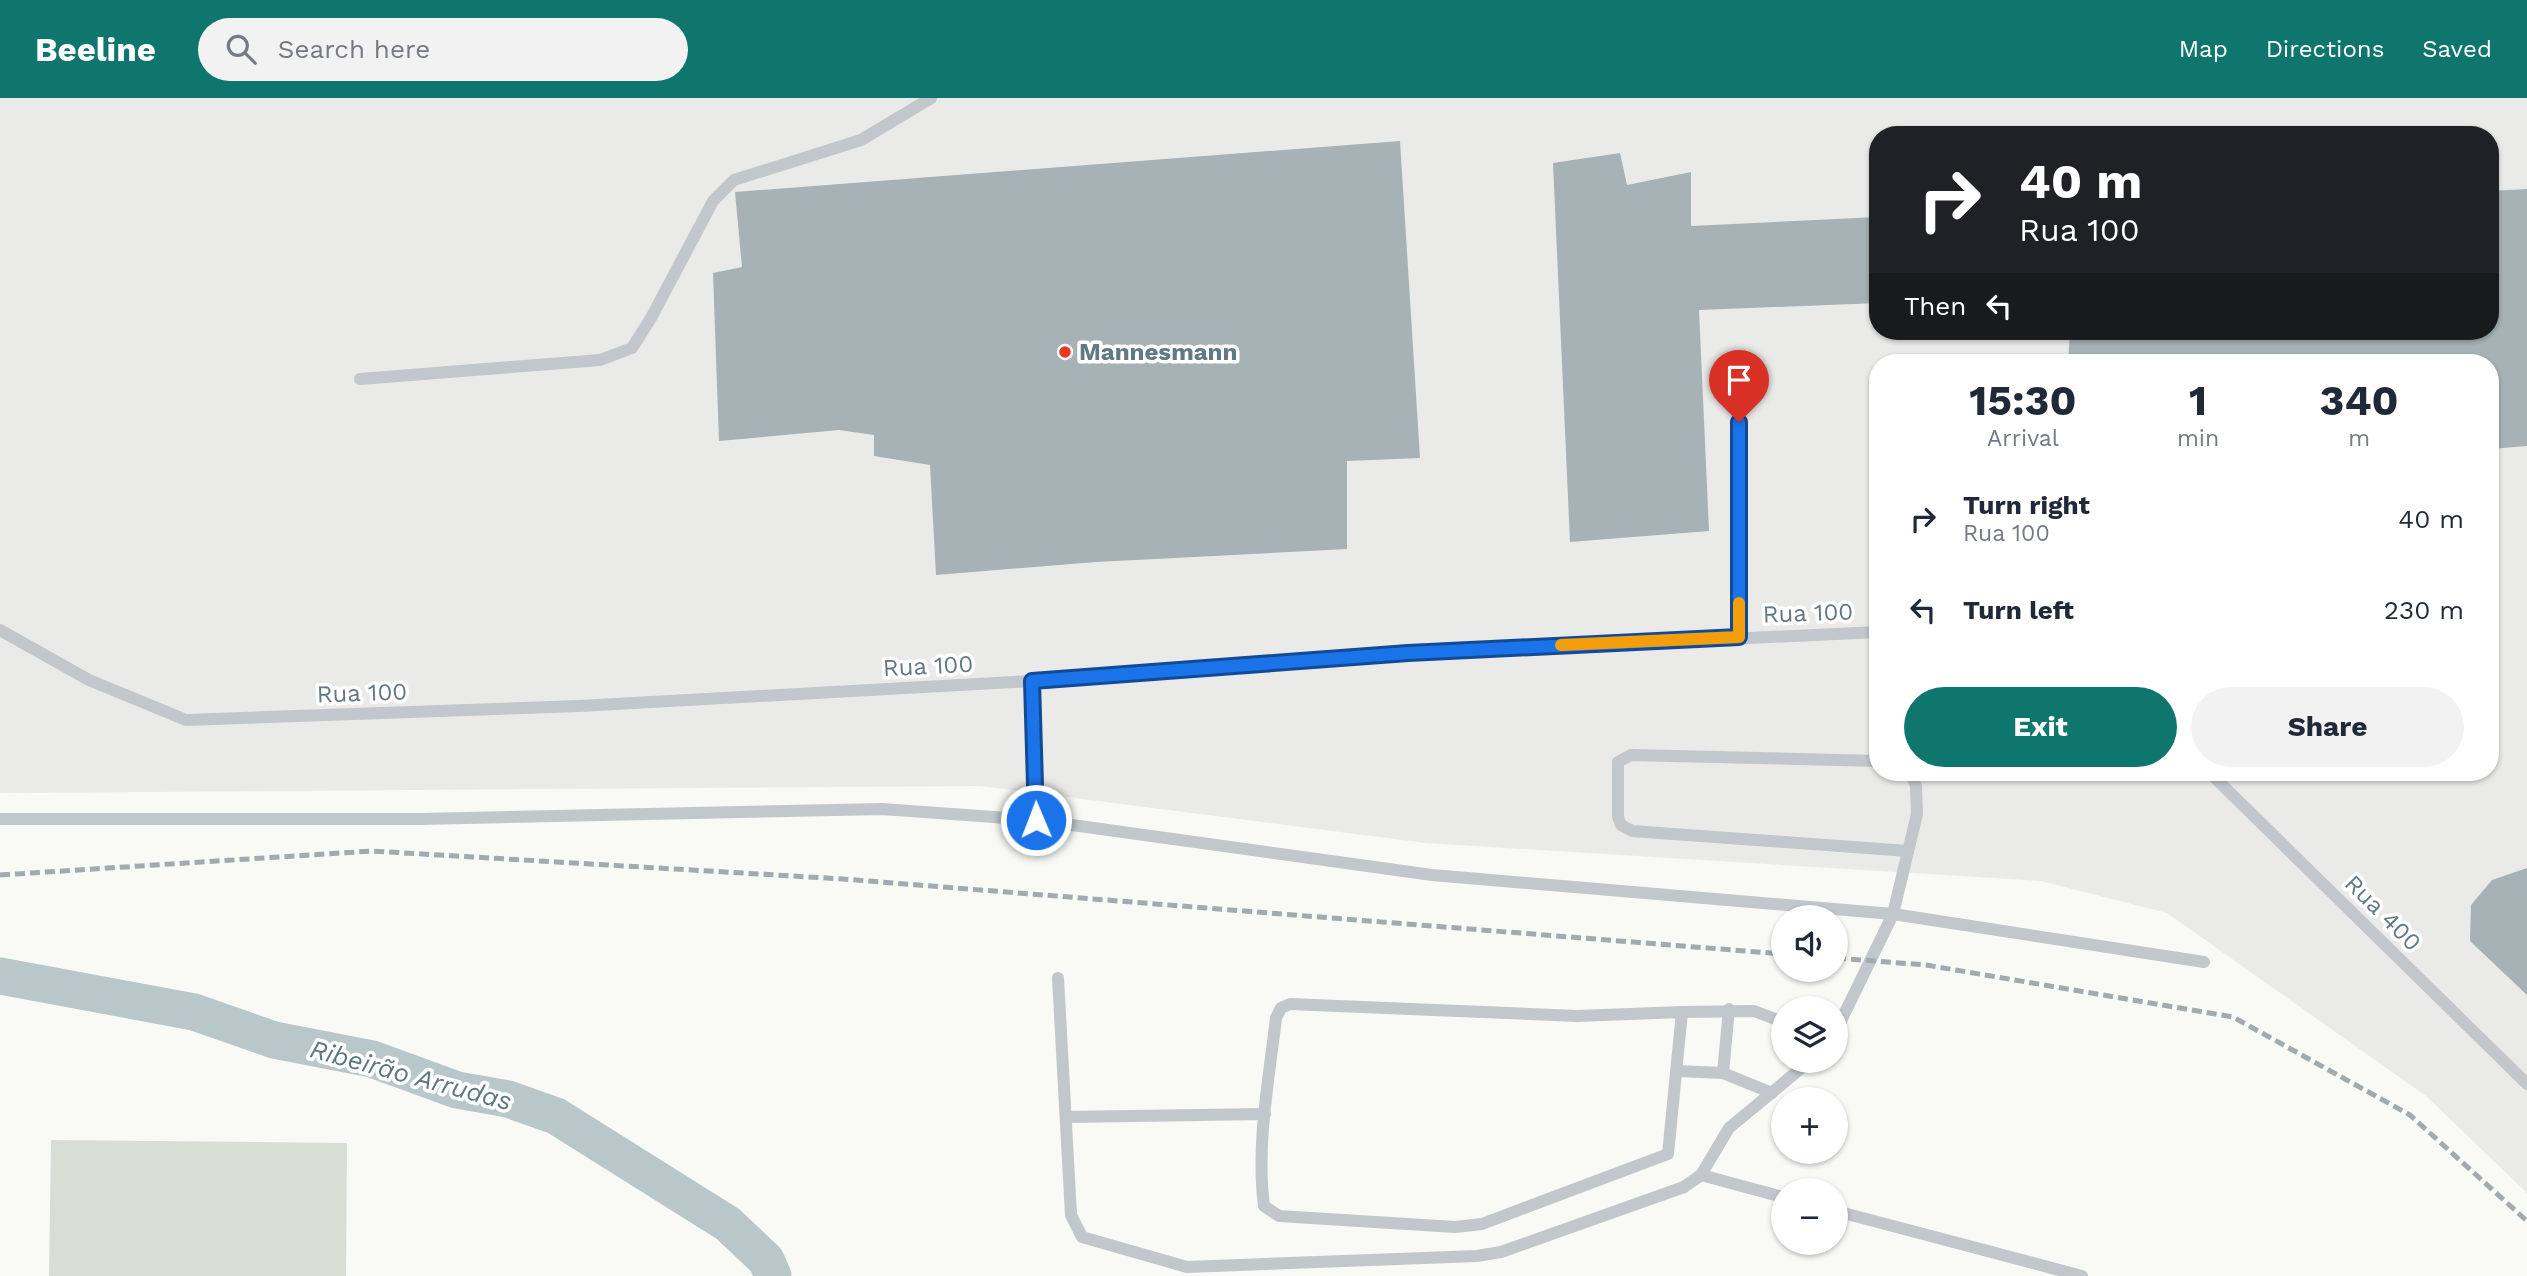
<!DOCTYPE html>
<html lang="en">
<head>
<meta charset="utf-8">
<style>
	:root { --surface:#fff; --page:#f2f2f3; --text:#1f2937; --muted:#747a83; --accent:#0f766e }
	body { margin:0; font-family:"Work Sans",sans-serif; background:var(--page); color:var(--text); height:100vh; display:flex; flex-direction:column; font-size:26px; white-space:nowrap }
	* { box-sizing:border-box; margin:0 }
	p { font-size:23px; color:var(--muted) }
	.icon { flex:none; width:38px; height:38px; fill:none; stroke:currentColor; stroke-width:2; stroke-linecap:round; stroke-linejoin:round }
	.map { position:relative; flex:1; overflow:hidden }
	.side { position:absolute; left:1869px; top:256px; width:630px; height:427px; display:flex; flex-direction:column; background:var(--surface); border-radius:28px; box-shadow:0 2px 5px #0004 }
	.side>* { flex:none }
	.banner { position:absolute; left:1869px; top:28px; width:630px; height:214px; border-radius:28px; box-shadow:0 2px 5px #0004; background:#202124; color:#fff; overflow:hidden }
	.buttons { position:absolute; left:1771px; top:807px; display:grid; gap:14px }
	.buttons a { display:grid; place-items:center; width:77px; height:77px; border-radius:50%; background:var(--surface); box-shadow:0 2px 5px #0004; font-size:35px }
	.pin { position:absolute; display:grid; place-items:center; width:60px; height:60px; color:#fff; margin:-72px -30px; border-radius:50% 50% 50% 0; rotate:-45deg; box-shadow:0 0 7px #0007 }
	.pin .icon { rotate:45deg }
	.me { position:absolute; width:77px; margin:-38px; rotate:359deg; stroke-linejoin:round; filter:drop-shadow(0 0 5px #0008) }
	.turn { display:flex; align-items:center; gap:24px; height:147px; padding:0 35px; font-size:32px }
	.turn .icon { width:91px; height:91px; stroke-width:2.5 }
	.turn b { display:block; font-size:49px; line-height:60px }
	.then { display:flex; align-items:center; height:66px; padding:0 35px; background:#0003; gap:14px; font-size:26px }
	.eta { display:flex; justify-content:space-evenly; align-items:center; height:119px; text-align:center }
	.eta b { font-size:42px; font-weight:700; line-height:49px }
	.action { display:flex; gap:14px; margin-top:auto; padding:14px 35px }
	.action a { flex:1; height:80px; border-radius:42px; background:var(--accent); color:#fff; font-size:28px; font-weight:700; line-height:80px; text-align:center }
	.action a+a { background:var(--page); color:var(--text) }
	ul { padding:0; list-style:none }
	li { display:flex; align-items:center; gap:21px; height:91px; padding:0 35px }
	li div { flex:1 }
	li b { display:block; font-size:26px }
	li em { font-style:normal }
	header { display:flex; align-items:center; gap:42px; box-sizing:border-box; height:98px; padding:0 35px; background:var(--accent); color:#fff }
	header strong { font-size:33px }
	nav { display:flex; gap:38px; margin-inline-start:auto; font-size:24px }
	.search { width:490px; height:63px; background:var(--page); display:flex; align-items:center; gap:18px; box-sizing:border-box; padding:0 24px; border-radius:38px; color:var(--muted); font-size:26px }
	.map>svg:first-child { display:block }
	.built { fill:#eaeae9; fill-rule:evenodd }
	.green { fill:#d9ded5 }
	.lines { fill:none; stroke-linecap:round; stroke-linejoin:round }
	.river { stroke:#b7c7ca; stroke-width:37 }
	.building { fill:#a6b2b6 }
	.lane { stroke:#c1c7ca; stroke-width:12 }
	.rail { stroke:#a0aaaf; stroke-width:5; stroke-dasharray:10 5; stroke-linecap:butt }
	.route-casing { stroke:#114b97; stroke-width:18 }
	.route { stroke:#1a73e8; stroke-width:12 }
	.slow { stroke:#f59e0b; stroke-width:12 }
	.poi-dot { fill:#ef3720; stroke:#fff; stroke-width:2.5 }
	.labels { text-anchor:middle; stroke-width:7; stroke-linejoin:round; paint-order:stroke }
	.poi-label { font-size:24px; font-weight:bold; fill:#627983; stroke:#fff; text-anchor:start }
	.street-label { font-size:24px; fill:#627983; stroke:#fff }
	.water-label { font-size:26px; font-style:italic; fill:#5d787d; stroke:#fff }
</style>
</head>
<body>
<header>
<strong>Beeline</strong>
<div class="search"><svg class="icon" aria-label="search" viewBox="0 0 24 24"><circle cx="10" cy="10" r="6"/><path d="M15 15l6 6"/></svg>Search here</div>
<nav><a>Map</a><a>Directions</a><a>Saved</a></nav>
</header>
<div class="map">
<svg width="2527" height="1178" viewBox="0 0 2527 1178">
	<rect width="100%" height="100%" fill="#f9f9f6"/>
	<!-- built -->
	<path class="built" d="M0,0H2527V1095L2426,998L2167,815L2041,783L1426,745L980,688L0,695ZM1878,37H2490V233H1878ZM1878,264H2490V674H1878Z"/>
	<!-- green -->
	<polygon class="green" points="51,1042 347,1045 346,1178 49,1178"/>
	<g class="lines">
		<!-- river -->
		<polyline class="river" points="0,878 194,914 274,942 372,961 457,992 508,1001 556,1018 728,1126 766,1162 773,1178"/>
	</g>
	<!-- building -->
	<g class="building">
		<polygon points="1400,43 1420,360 1347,363 1347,451 1096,464 936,477 930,367 874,358 874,337 839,332 719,343 713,175 742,169 735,94"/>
		<polygon points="1620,55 1627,87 1691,74 1691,128 1878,119 1878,205 1699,212 1709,433 1570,444 1553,65"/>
		<polygon points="2527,91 2527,348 2490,351 2490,264 2068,264 2070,233 2490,233 2490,93"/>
		<polygon points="2527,770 2527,897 2470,843 2471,807 2492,782"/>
	</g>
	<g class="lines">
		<!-- lane -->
		<g class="lane">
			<polyline points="360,281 600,262 632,250 651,220 713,103 734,82 861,42 931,0"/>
			<polyline points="0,532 89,582 186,622 579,608 1032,583 1408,556 1878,534"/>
			<polyline points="1739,539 1739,298"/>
			<polyline points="1032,583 1036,722"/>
			<polyline points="1878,663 1631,657 1618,664 1618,719 1621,727 1632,733 1908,753"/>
			<polyline points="2209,674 2527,986"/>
			<polyline points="0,721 421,721 882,711 1036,722 1432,777 1893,816 2204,864"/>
			<polyline points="1058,880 1071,1117 1082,1139 1187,1169 1477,1158 1501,1154 1684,1089 1701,1077 1729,1030 1811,962"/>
			<path d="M1290,906L1577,918L1682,914L1668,1056L1482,1126L1455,1129L1279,1118L1264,1108C1256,1047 1269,981 1276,920L1281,910Z"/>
			<polyline points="1682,914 1754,913 1783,924"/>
			<polyline points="1836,933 1893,816 1917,716 1916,688 1910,674"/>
			<polyline points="1677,973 1723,975 1772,995"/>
			<polyline points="1723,975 1729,911"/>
			<polyline points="1066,1019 1265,1016"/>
			<polyline points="1701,1077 1783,1099"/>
			<polyline points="1836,1113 2082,1178"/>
		</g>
		<!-- rail -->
		<g class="rail">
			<polyline points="0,777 372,753 843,781 1783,856"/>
			<polyline points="1836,860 1926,867 2233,919 2410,1017 2527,1123"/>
		</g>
	</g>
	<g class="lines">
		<!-- route casing -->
		<g class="route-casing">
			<polyline id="route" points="1036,722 1032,583 1408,555 1739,539 1739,324"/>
		</g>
		<!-- route -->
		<use href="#route" class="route"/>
		<!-- slow -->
		<polyline class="slow" points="1561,547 1739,539 1739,505"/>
	</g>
	<!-- markers -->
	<circle class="poi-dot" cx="1065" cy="254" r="7"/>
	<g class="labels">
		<!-- poi labels -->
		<g class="poi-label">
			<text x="1079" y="262">Mannesmann</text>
		</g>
		<!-- street labels -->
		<g class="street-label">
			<text transform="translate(1808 515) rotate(-2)" y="8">Rua 100</text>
			<text transform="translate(928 568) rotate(-3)" y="8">Rua 100</text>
			<text transform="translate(362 595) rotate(-2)" y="8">Rua 100</text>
			<text transform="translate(2383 815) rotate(45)" y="8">Rua 400</text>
		</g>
		<!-- water labels -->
		<g class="water-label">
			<text transform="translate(411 977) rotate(15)" y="9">Ribeirão Arrudas</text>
		</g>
	</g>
</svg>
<div class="buttons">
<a><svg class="icon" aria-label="sound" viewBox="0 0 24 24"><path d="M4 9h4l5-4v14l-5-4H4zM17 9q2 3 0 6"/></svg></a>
<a><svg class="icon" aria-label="layers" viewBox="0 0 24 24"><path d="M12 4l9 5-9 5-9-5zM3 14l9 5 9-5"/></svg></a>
<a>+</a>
<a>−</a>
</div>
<div class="pin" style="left:1739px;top:324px;background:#d93025"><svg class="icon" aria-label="arrive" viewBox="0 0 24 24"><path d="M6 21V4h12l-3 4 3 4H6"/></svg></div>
<svg class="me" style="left:1036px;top:722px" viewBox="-20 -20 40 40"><circle r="17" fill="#1a73e8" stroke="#fff" stroke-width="3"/><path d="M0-11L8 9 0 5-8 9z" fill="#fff"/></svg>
<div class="banner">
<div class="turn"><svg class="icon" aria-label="right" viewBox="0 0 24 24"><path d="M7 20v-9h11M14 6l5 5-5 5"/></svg><div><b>40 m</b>Rua 100</div></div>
<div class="then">Then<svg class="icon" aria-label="left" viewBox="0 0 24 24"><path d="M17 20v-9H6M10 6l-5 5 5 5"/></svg></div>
</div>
<section class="side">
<div class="eta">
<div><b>15:30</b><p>Arrival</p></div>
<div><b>1</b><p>min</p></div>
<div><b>340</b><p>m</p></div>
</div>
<ul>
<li><svg class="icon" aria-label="right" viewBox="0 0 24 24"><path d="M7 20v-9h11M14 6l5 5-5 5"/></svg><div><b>Turn right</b><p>Rua 100</p></div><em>40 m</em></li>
<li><svg class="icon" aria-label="left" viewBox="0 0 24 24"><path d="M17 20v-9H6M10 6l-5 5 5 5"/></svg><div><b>Turn left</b></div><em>230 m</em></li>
</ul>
<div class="action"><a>Exit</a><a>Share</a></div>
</section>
</div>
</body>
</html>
